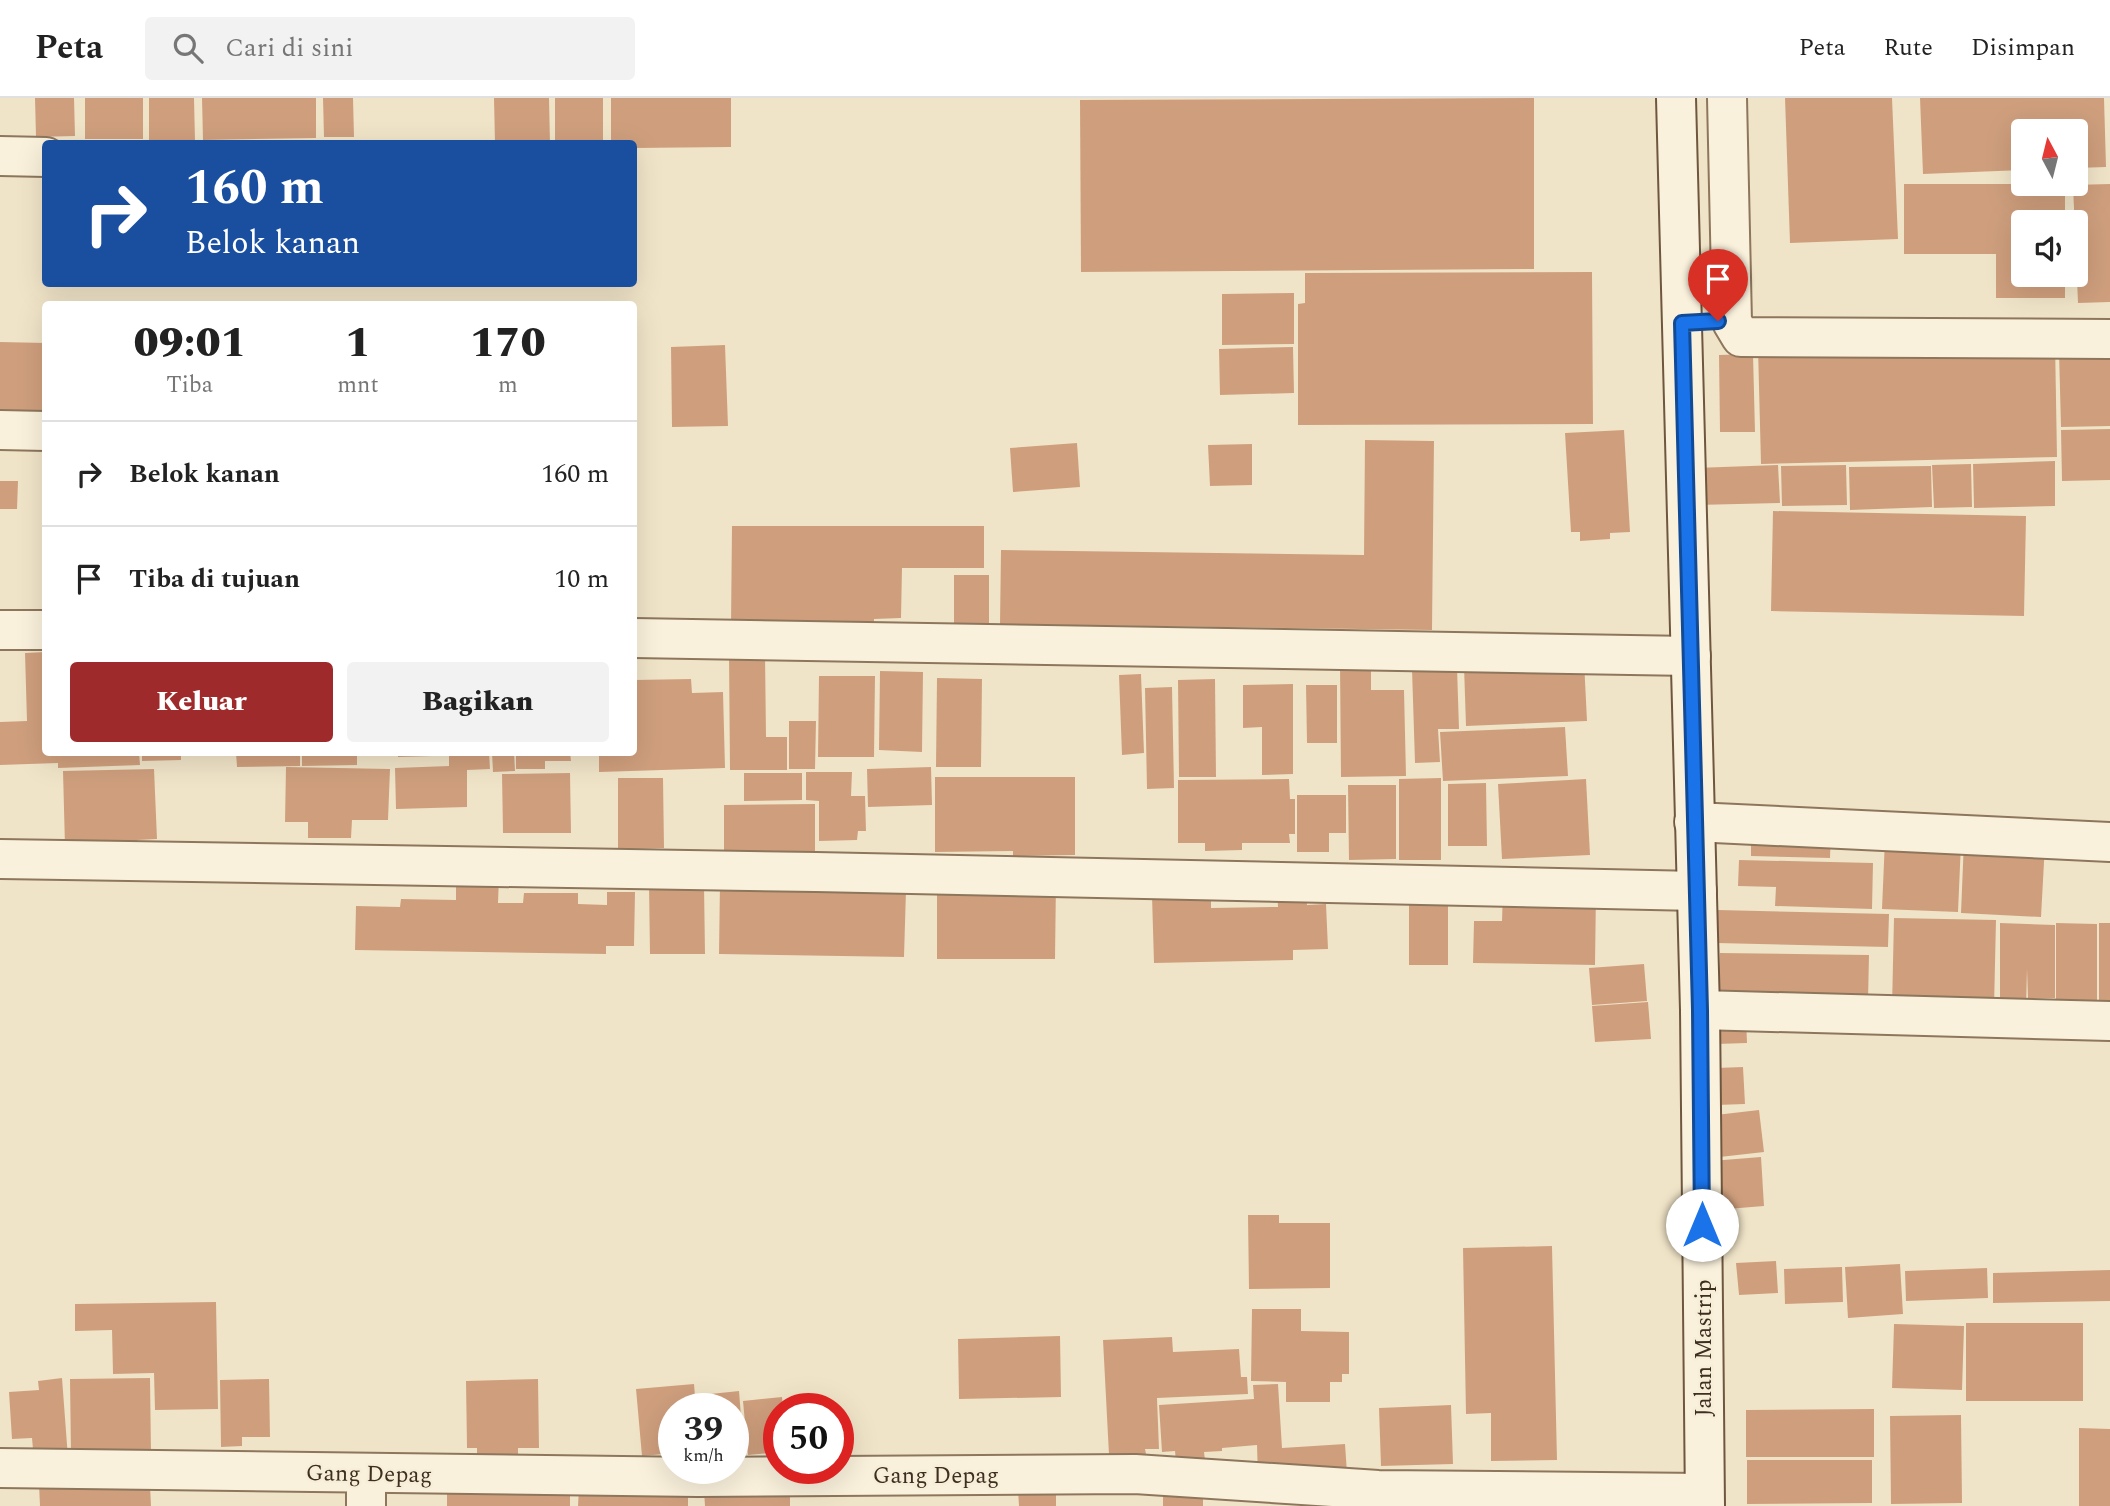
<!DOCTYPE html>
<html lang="id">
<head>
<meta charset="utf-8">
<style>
	:root { --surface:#fff; --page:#f2f2f2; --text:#222; --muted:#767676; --line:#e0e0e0; --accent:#9e2a2b }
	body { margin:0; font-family:Spectral,serif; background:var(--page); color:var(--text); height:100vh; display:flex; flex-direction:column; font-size:26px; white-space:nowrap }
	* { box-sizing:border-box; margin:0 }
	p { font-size:23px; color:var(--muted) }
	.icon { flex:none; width:38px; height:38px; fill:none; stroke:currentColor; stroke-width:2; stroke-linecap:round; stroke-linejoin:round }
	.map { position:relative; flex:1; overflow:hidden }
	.panel { position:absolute; left:42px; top:203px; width:595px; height:455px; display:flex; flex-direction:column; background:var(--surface); border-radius:7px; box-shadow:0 7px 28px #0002 }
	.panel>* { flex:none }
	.top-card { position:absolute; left:42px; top:42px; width:595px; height:147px; border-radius:7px; box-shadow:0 7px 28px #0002; background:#1a4fa0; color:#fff; overflow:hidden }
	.needle { width:46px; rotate:353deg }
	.fabs { position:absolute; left:2011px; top:21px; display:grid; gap:14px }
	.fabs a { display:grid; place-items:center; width:77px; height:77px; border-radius:7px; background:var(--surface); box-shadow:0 7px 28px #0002; font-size:35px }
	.speed { position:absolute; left:658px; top:1295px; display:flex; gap:14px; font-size:35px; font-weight:700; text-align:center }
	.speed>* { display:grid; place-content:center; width:91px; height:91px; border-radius:50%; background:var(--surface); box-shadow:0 7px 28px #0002; line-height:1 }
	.speed small { font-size:18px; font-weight:400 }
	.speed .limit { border:10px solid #d22; background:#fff; color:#111 }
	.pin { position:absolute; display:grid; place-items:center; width:60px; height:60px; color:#fff; margin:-72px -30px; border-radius:50% 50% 50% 0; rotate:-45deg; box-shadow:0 0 7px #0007 }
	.pin .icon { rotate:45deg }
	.me { position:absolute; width:77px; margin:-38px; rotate:0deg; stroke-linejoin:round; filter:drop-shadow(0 0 5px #0008) }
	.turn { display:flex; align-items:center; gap:24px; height:147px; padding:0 28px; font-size:32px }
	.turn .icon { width:91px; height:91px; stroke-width:2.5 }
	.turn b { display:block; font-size:49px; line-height:60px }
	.eta { display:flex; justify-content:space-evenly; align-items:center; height:119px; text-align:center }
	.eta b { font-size:42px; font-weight:800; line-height:49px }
	.cta { display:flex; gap:14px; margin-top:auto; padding:14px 28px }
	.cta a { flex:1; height:80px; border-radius:7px; background:var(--accent); color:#fff; font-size:28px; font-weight:800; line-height:80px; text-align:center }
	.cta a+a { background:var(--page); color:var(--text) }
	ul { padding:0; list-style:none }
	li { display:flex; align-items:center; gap:21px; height:105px; padding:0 28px; border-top:2px solid var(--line) }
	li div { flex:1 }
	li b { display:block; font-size:26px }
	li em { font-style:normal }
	header { display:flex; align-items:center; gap:42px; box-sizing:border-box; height:98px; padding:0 35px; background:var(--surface); border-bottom:2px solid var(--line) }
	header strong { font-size:33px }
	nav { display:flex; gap:38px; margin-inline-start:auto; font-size:24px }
	.search { width:490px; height:63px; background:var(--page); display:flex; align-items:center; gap:18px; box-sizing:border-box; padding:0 24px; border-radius:7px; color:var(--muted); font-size:26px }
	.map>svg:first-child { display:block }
	.building { fill:#cf9f7d }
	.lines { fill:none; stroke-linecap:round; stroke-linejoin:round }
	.minor-casing { stroke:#8d765c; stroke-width:42 }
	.secondary-casing { stroke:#6f573f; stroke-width:42 }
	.minor { stroke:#faf1dc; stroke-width:38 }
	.secondary { stroke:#faf1dc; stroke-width:38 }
	.route-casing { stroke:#114b97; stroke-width:18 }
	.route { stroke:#1a73e8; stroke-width:12 }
	.labels { text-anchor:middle; stroke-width:5; stroke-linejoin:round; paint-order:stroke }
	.street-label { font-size:23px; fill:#3d2e20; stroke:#f7eed8 }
</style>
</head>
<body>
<header>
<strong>Peta</strong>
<div class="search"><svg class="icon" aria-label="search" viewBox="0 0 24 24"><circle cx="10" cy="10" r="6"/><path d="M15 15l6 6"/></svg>Cari di sini</div>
<nav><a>Peta</a><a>Rute</a><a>Disimpan</a></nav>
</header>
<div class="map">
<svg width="2110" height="1408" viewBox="0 0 2110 1408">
	<rect width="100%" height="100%" fill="#f0e4c8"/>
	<!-- building -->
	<g class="building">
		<polygon points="35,0 74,0 75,38 36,39"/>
		<rect x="85" y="0" width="58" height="41"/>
		<polygon points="149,0 194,0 195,43 149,44"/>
		<polygon points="202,0 316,0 316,40 203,42"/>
		<polygon points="323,0 353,0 354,39 324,39"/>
		<polygon points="494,0 549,0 550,46 495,46"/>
		<rect x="555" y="0" width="48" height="46"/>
		<polygon points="611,0 731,0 731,49 634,50 634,46 611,46"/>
		<polygon points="1534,0 1534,171 1081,174 1080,2"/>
		<polygon points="1785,0 1892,0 1898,141 1790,145"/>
		<polygon points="1920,0 2104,0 2106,69 2076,70 2076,33 2023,33 2023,72 1923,76"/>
		<polygon points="1904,86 2065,86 2065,124 2023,124 2023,177 2065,177 2065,200 1996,200 1996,156 1904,156"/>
		<polygon points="2110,86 2110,204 2078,205 2073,87"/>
		<polygon points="1592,174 1593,326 1298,327 1298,206 1305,205 1305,175"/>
		<polygon points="1294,195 1294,246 1222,247 1222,196"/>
		<polygon points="2055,243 2057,359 1761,366 1758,250"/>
		<polygon points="0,244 46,245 46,318 0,318"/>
		<polygon points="2110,244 2110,328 2061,329 2059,254"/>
		<polygon points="725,247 728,328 672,329 671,249"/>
		<polygon points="1293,249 1294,295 1220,297 1219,251"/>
		<polygon points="1753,256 1755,334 1720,334 1719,257"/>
		<polygon points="2110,331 2110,382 2062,383 2061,332"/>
		<polygon points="1624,332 1630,434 1610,435 1610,441 1580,443 1580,434 1571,434 1565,335"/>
		<polygon points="1365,342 1434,343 1432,532 1000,526 1001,452 1364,457"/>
		<polygon points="1077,345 1080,389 1013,394 1010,350"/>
		<polygon points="1252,346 1252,387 1210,388 1208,347"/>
		<polygon points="2055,363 2055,408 1974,410 1973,366"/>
		<polygon points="1971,366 1972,409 1934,410 1932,367"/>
		<polygon points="1778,367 1780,405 1696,407 1695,370"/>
		<polygon points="1846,367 1847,407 1782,408 1781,368"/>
		<polygon points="1931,368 1932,409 1850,412 1849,369"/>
		<polygon points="0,383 18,383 17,411 0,411"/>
		<polygon points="1773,413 2026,418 2024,518 1771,513"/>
		<polygon points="732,428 984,428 984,470 902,470 901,520 874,521 874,526 731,526"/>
		<rect x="954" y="477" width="35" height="56"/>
		<polygon points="46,554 46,654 139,654 140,667 58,670 58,665 0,667 0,624 27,623 25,555"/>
		<polygon points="729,556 765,556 766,639 787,639 787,672 730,672"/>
		<polygon points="1584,563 1587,623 1466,628 1464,568"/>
		<polygon points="1371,564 1371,592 1404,592 1406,678 1341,679 1340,565"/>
		<polygon points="1457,569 1459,631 1438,631 1440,664 1415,665 1412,571"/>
		<polygon points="880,573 923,574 922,654 879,652"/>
		<polygon points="1141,576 1144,655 1122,657 1119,577"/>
		<polygon points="819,578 875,578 874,659 818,659"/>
		<polygon points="937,580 982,581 981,669 936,669"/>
		<polygon points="691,581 692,595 723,594 725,670 599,674 599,654 634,654 634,582"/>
		<polygon points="1215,581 1216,679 1179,679 1178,582"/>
		<polygon points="1293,586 1293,676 1262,677 1262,629 1243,630 1243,587"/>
		<polygon points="1306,587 1337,587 1337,645 1307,645"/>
		<polygon points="1172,589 1174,690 1147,691 1145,590"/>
		<polygon points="789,623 816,623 815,671 789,671"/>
		<polygon points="1565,629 1568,678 1443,683 1440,634"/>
		<polygon points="142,654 181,654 181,662 142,663"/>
		<polygon points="236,654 300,654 300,668 237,669"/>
		<polygon points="302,654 357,654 357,667 302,668"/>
		<polygon points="398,654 433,654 433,658 398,659"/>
		<polygon points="449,654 489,654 490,671 467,672 467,709 396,711 395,670 449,668"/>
		<polygon points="492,654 514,654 515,673 493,674"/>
		<polygon points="516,654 570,654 571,663 545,663 545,671 516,671"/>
		<polygon points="286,669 390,671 388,722 352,722 351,740 308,740 308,724 285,724"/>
		<polygon points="931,669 932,707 868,709 867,671"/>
		<polygon points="154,671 157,741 137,742 138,750 65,749 63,673"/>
		<polygon points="806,674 852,674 851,698 865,698 866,733 858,733 857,742 819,743 819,703 806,702"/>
		<polygon points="570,675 571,735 503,735 502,676"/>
		<polygon points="744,675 802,675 802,702 744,703"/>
		<polygon points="935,679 1075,679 1075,757 1013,758 1013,753 935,754"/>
		<polygon points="618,680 663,680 664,750 618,751"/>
		<polygon points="1441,680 1441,762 1399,762 1399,681"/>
		<polygon points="1289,681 1290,701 1295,701 1295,736 1289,736 1290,745 1242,745 1242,752 1205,753 1205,745 1178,745 1178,682"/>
		<polygon points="1586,681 1590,757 1502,761 1498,686"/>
		<polygon points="1486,685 1487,748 1448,748 1448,686"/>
		<polygon points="1348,687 1396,687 1396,761 1349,762"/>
		<polygon points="1297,697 1346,697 1346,735 1329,735 1329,754 1297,754"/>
		<polygon points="815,706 815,755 724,756 724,707"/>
		<polygon points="1751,730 1831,732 1830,760 1751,758"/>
		<polygon points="1885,741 1961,745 1958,814 1882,811"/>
		<polygon points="1964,742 2045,746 2041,819 1961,815"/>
		<polygon points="1739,762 1873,765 1872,811 1775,808 1776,789 1738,788"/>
		<polygon points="456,779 499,779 498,805 523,805 524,795 578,795 578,806 607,807 607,794 635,794 634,848 606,848 606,856 355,852 356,808 400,809 401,801 456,802"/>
		<polygon points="937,783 1056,783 1055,861 937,861"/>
		<polygon points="720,784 906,792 904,859 719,856"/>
		<polygon points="649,786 704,786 705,856 650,856"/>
		<polygon points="1306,790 1307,807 1326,806 1328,851 1293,852 1293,862 1154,865 1152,798 1211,797 1211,810 1278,809 1277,791"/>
		<polygon points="1503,792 1596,794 1595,867 1473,865 1474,823 1502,823"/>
		<rect x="1409" y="798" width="39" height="69"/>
		<polygon points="1718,812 1889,816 1888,849 1716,845"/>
		<polygon points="1894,820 1996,822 1994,910 1892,909"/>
		<polygon points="2000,825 2055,827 2055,900 2028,900 2027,871 2026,911 2000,911"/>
		<polygon points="2056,825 2097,826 2097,912 2056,912"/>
		<rect x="2099" y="825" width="11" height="90"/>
		<polygon points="1720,855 1869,857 1868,903 1719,901"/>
		<polygon points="1644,866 1647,903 1592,907 1589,870"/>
		<polygon points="1648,904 1651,941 1595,944 1592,908"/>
		<polygon points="1746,919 1747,945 1717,946 1717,920"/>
		<polygon points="1743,969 1745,1006 1717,1007 1716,970"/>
		<polygon points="1759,1012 1764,1054 1711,1060 1707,1018"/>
		<polygon points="1761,1059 1764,1108 1715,1112 1711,1063"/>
		<polygon points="1248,1117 1279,1117 1279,1125 1330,1125 1330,1190 1249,1191"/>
		<polygon points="1552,1148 1557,1362 1491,1363 1491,1315 1466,1316 1463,1150"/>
		<polygon points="1776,1163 1778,1195 1739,1197 1736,1165"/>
		<polygon points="1900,1166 1903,1216 1848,1220 1845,1169"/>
		<polygon points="1842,1169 1843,1204 1785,1206 1784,1171"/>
		<polygon points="1987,1170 1988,1200 1906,1203 1905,1173"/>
		<polygon points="2110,1172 2110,1203 1993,1205 1993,1175"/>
		<polygon points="216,1204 218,1311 155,1312 154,1275 113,1276 112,1232 75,1233 75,1206"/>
		<polygon points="1252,1211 1301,1211 1301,1233 1349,1234 1349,1276 1342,1276 1342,1284 1330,1284 1330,1304 1286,1304 1286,1284 1251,1283"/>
		<rect x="1966" y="1225" width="117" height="78"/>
		<polygon points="1894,1226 1964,1228 1962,1292 1892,1290"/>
		<polygon points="1060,1238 1061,1299 959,1301 958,1241"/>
		<polygon points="1172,1239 1173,1254 1239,1251 1241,1279 1247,1279 1248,1296 1157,1300 1159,1351 1145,1351 1146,1356 1109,1357 1103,1242"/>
		<polygon points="62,1280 68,1360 34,1363 32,1340 12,1341 9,1294 39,1292 38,1283"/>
		<polygon points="150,1280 151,1356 71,1358 70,1281"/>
		<polygon points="269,1281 270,1339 242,1339 242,1348 221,1349 220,1282"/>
		<polygon points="538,1281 539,1350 518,1350 518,1358 477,1358 477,1350 467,1350 466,1283"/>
		<polygon points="694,1286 696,1311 674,1311 674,1355 642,1358 636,1291"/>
		<polygon points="1278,1286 1282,1350 1345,1346 1347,1375 1258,1380 1257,1347 1222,1350 1222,1353 1204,1354 1205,1362 1176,1364 1175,1353 1162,1354 1159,1307 1254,1301 1253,1287"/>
		<polygon points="739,1293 744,1357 733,1358 733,1311 702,1311 701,1297"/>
		<polygon points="782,1299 783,1311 779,1311 779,1354 748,1357 743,1303"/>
		<polygon points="1451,1307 1453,1366 1381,1368 1379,1310"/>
		<polygon points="1874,1311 1874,1359 1746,1359 1746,1312"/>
		<polygon points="1961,1317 1962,1405 1891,1406 1890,1318"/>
		<polygon points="2079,1330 2110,1331 2110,1408 2079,1408"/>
		<polygon points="1747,1362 1872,1362 1872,1405 1747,1406"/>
		<polygon points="39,1386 150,1387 151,1408 40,1408"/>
		<polygon points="579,1389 688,1390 688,1408 578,1408"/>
		<polygon points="570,1390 570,1408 447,1408 447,1391"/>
		<polygon points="790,1390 790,1408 705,1408 704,1392"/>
		<polygon points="1056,1391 1056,1408 1019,1408 1018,1392"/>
		<rect x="1163" y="1397" width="40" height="11"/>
	</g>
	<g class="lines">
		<!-- minor casing -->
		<g class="minor-casing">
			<g id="minor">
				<polyline points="1727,0 1732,224 1741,239 2110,241"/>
				<polyline points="0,58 46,59"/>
				<polyline points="0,332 46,333"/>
				<polyline points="0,532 46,532"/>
				<polyline points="634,540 1691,558"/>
				<polyline points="1694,724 2110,744"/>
				<polyline points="0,761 816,774 1697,793"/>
				<polyline points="1700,912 2110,923"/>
				<polyline points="0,1370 698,1379 1135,1376 1378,1392 1704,1395"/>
				<polyline points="366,1408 366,1375"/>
			</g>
		</g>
		<!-- secondary casing -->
		<g class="secondary-casing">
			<polyline id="secondary" points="1676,0 1700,912 1705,1408"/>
		</g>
		<!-- minor -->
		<use href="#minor" class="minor"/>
		<!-- secondary -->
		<use href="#secondary" class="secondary"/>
	</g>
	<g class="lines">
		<!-- route casing -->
		<g class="route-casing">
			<polyline id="route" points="1702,1127 1700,912 1682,225 1718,223"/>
		</g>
		<!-- route -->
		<use href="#route" class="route"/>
	</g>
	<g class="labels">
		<!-- street labels -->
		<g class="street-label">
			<text transform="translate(1703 1250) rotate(-90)" y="8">Jalan Mastrip</text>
			<text transform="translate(369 1375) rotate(1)" y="8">Gang Depag</text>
			<text x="936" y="1385">Gang Depag</text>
		</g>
	</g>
</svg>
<div class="fabs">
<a><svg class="needle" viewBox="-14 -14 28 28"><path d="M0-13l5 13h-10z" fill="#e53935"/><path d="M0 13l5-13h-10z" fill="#767676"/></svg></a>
<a><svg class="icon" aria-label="sound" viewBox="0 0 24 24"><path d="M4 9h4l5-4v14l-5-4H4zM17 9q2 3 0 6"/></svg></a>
</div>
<div class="speed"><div>39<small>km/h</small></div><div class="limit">50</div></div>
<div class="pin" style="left:1718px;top:223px;background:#d93025"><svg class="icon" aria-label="arrive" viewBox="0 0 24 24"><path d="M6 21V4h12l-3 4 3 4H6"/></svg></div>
<svg class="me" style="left:1702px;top:1127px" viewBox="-20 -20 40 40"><circle r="19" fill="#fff"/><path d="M0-13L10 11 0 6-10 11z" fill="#1a73e8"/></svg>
<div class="top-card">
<div class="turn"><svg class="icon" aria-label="right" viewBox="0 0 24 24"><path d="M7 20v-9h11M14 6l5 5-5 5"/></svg><div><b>160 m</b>Belok kanan</div></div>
</div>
<section class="panel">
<div class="eta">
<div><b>09:01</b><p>Tiba</p></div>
<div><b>1</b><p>mnt</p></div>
<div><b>170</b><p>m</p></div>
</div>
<ul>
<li><svg class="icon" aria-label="right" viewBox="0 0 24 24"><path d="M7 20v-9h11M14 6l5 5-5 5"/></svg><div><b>Belok kanan</b></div><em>160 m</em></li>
<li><svg class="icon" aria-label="arrive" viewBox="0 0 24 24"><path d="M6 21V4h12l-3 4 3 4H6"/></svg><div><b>Tiba di tujuan</b></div><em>10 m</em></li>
</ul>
<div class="cta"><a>Keluar</a><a>Bagikan</a></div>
</section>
</div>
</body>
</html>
